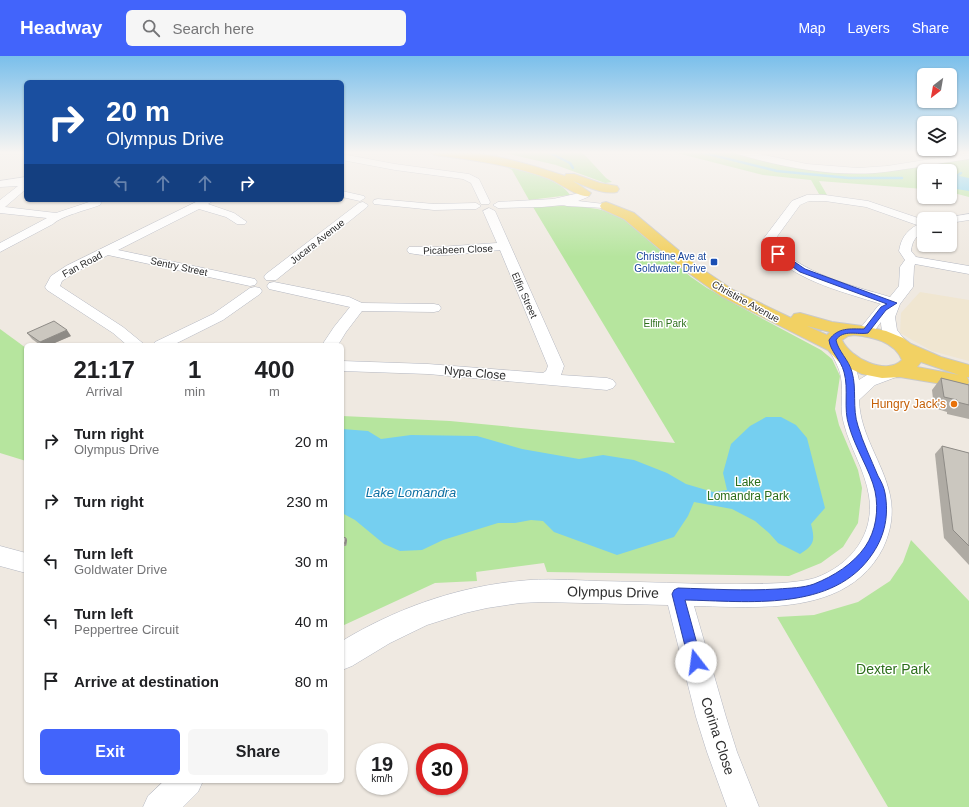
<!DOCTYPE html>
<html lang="en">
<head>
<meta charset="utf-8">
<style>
	:root { --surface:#fff; --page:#f6f6f6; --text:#202124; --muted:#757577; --accent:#4264fb }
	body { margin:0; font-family:Helvetica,sans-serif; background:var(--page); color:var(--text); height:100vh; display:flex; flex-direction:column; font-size:15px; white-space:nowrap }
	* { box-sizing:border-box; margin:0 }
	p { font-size:13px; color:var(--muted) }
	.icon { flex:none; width:22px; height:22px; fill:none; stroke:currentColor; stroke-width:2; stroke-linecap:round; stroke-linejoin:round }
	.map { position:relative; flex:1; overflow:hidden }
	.details { position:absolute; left:24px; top:287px; width:320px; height:440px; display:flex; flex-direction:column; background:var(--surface); border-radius:6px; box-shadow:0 1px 3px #0004 }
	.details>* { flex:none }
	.hud { position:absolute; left:24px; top:24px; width:320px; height:122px; border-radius:6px; box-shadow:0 1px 3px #0004; background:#1a4fa0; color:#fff; overflow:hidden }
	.needle { width:26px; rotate:211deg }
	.fabs { position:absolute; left:917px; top:12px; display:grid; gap:8px }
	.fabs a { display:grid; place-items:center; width:40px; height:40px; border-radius:6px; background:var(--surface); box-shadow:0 1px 3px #0004; font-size:20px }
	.speed { position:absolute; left:356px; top:687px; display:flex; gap:8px; font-size:20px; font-weight:700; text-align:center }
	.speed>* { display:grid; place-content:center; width:52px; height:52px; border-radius:50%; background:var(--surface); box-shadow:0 1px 3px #0004; line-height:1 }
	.speed small { font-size:10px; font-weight:400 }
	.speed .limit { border:6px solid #d22; background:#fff; color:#111 }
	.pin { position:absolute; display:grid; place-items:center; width:34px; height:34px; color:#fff; margin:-17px; border-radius:8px; box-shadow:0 2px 6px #0006 }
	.me { position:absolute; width:44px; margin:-22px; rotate:345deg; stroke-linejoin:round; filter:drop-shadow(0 0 3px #0008) }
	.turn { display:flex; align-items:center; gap:14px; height:84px; padding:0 16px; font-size:18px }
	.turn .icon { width:52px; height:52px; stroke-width:2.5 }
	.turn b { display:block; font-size:28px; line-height:34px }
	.lanes { display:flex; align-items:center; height:38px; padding:0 16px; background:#0003; justify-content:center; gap:20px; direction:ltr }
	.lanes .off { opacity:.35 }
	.eta { display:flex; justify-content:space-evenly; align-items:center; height:68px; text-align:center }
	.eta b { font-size:24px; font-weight:800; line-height:28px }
	.button { display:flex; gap:8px; margin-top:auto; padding:8px 16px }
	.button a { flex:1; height:46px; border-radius:6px; background:var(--accent); color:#fff; font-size:16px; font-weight:800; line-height:46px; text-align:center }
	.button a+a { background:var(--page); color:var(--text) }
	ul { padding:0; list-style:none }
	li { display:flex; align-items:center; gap:12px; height:60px; padding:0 16px }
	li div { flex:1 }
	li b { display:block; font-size:15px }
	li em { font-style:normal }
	header { display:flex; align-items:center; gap:24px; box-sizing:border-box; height:56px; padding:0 20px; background:var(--accent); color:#fff }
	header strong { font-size:19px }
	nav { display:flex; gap:22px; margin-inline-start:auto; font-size:14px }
	.search { width:280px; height:36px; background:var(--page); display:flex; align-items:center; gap:10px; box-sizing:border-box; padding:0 14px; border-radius:6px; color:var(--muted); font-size:15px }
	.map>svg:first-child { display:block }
	.education { fill:#f0e6d1 }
	.green { fill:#b6e59e }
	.water { fill:#75cff0 }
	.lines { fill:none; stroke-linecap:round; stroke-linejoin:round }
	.stream { stroke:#75cff0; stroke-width:2.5 }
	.minor-casing { stroke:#b4b7c1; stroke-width:1 }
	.major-casing { stroke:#c9c9c9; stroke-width:2 }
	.minor { fill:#fff; fill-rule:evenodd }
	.major { fill:#f2d163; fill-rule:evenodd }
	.wall { fill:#afaba4 }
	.shaded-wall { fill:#8e8b86 }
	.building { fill:#cbc7bf; stroke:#8e8b86 }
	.route { fill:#4264fb; stroke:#2b41a3 }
	.transit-dot { fill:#1a4fb4; stroke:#fff; stroke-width:1.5 }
	.food-dot { fill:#e8710a; stroke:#fff; stroke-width:1.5 }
	.labels { text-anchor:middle; stroke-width:3; stroke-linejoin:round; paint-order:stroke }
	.far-street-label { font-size:10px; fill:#2e2e2e; stroke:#fff }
	.far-transit-label { font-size:10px; fill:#164399; stroke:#fff; text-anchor:end }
	.far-park-label { font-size:10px; fill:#2c6e1b; stroke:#fff }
	.street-label { font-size:12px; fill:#2e2e2e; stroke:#fff }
	.food-label { font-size:12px; fill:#c56008; stroke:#fff; text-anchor:end }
	.park-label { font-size:12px; fill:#2c6e1b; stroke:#fff }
	.water-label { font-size:13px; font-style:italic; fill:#0d6fa3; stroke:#fff }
	.near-street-label { font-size:14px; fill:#2e2e2e; stroke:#fff }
	.near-park-label { font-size:14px; fill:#2c6e1b; stroke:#fff }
</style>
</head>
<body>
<header>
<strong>Headway</strong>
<div class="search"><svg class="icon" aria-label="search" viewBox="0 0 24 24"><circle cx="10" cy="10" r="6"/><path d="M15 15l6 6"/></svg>Search here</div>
<nav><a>Map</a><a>Layers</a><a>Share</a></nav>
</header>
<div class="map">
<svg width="969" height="751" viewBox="0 0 969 751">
	<rect width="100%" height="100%" fill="#efe9e1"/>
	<!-- education -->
	<polygon class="education" points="920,236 969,244 969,305 932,295 900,277 901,257"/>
	<!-- green -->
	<g class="green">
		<polygon points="500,96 582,96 606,122 612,126 605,127 556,109"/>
		<polygon points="673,96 735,96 749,100 838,115 969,101 969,141 950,136 950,115 924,115 924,133 819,125 827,139 819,138 811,124 763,119"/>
		<path d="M508,112C525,114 561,124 570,139L529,144L512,114Z"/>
		<path d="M561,150C581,150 600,152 619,159L691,221L707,232L737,249L821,294L832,303L840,320L835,353L839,369L858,414L862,432L858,467L843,491L821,507L789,520L547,516L544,507L476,516L477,525L435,527L342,570V360L450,365L675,387L533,151Z"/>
		<polygon points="0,273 26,292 26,405 0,397"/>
		<polygon points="911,484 969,545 969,751 888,751 777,561 814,559 858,546 890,525 903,506"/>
	</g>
	<!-- water -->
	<g class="water">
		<polygon points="950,118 969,122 969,135 950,132"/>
		<path d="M766,361H781L796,369L807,382L825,452L811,468C815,484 815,489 800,498L778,487L769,477L755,465L732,453L694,446L688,460L674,481L617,499L554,476L543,465L531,464L515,467H498L443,484L422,494L400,495L384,488L355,464L342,457V373L368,375L381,383L411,379L477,380L522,393L579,403L603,399L634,404L667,417L686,428L713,436L727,434L723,417L731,388L750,370Z"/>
	</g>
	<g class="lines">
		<!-- stream -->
		<g class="stream">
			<polyline points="548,96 570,107 573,112"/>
			<polyline points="700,96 777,115 849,122 902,122"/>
			<polyline points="958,119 961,117"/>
		</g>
		<!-- minor casing -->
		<g class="minor-casing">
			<g id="minor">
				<path d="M736,96H750L807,108L858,112L887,110L969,97V103C938,107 907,114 875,117C828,120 782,111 737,98Z"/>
				<polygon points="342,98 395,108 469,118 479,123 490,146 489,148 481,148 471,127 463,123 395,114 342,104"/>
				<path d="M26,121V133L5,151L56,157L95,144L100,145L101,147L100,149C87,154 61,160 53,168L0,196V187L47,162L0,157V144L18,130L0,131V125Z"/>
				<polygon points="342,135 364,140 365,142 360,145 342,141"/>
				<polygon points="584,136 589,139 588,141 578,145 604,148 605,150 604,152 567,150 563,149 542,151 498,152 493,149 498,146 553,143"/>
				<path d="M807,139H825L868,145L924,164V175C916,180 912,185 911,195L916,201L969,210V218L915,208L914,211L913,231L900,248L895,261L897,274L908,288L906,291C891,295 881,279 881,266C875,274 872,281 861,278L858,275L878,250L881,248C840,235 787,223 761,186L792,145ZM809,145H825L866,151L917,169C906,175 901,183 899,195L905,204L900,211L899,230L890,241C850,229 802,218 773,186L800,149Z"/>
				<polygon points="378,143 434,148 476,147 481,150 476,153 434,154 374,148 373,146 374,144"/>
				<polygon points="200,144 214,144 208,148 234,157 247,166 245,168 237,168 226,161 199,153 118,194 255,223 257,226 255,229 250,230 108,199 76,216 62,225 60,230 123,271 145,289 127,289 113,277 47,234 45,231 51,220 66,210"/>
				<polygon points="363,146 368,149 367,151 276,224 266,224 264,221 266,218 359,147"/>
				<path d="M489,152L495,155L564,310L561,319L607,322L613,324L616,328L613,332L607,334L428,318L342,315V305L428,308L543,317L546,315L548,310L500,194C472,196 435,203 409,197L407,194L409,191H439L497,187L483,155Z"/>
				<polygon points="969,158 969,164 950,167 950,163 945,163 950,161"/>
				<polygon points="274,226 349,241 362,247 434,248 439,249 441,252 439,255 434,256 362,255 346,276 338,289 322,289 334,271 350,251 269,233 267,230 269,227"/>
				<polygon points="255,231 260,232 262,235 260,238 223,264 173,289 153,289 155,286 213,258 250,232"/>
				<path d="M839,292L845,294C851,302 857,313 859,324C869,317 887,309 899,312L901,316L899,320L875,329L859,344C860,379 883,406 890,439C894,457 891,475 883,492C848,561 758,551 694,550L726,661L737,696L759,751H727L707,696L696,661L668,549L542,546L520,547L487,552L465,557L427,569L390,587L352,610L342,614V585C395,553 456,531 519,525C545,522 571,524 597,525C659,526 721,530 782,527C793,526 805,525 815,522C851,509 875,478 869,440C865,414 850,392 844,368C839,352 844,338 841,322C840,313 835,305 831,297L833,294Z"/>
				<polygon points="0,490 26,497 26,517 0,510"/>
				<polygon points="164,725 203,725 198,736 183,751 143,751 148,740"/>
			</g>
		</g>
		<!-- major casing -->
		<g class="major-casing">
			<g id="major">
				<path d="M430,96C440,96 451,95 461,96C496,98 532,109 565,120L566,118H574L600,127L617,130L619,133L617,136C603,139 586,130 573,125L591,137L589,140C578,142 559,126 547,122C511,109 473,104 435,99Z"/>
				<path d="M606,146L634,157L696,209L733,234L791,262L794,258L800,257L832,266L862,270L886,275L903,282L911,288L941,301L969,309V321H967L969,326L967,330L960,331L900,321L882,322L862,318L849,312L838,305L828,294L721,240L686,215L624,163L602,153L600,150L602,147ZM807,270L830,276L827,279ZM854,279C872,281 894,285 902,304C886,320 850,302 842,284L848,280ZM921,306L959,319L917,311Z"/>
			</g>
		</g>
		<!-- minor -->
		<use href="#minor" class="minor"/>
		<!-- major -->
		<use href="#major" class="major"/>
	</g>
	<!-- wall -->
	<g class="wall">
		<polygon points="27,277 71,280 50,289 40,289 32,283"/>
		<polygon points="941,322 969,329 969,363 947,358 947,356 934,352 932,334"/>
		<polygon points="942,390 969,397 969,509 944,482 935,398"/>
		<polygon points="342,481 347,484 346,490 342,490"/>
	</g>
	<!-- shaded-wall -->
	<g class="shaded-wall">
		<polygon points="67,274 71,280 50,289 42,289 40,286"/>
		<polygon points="346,482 347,484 346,490 345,487"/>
	</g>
	<!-- building -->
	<g class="building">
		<polygon points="54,265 67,274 40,286 27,277"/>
		<polygon points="941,322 969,329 969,349 957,346 957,344 944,341"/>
		<polygon points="942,390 969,397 969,490 953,474"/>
		<polygon points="342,481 346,482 345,487 342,487"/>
	</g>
	<!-- sky -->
	<linearGradient id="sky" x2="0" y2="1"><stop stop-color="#7abfeb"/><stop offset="0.48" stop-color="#f8f5f2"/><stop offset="1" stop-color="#f8f5f2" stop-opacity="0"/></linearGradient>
	<rect width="969" height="201" fill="url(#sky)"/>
	<!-- route -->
	<path class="route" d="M776,196H780L805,213L897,247L886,254L868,277C858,279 843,273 836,284C838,295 849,304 852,316C857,333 852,352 858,370C863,387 871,403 878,420C881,425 884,431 885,437C889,459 885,479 873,497C834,557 747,545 685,544L702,606L700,611L696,613L691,611L689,606L672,538L674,534L678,532C711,533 745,535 778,533C790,532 803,532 814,528C834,520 853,508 865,491C876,475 879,454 875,435C870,414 855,392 849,370C843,352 849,334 844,316C841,304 830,295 829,284C838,271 850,273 864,273L881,251L887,248L800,216L776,199Z"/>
	<!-- markers -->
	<rect class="transit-dot" x="710" y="202" width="8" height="8" rx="2"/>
	<circle class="food-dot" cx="954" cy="348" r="4"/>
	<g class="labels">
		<!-- far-street labels -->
		<g class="far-street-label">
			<text transform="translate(317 185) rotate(-38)" y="4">Jucara Avenue</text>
			<text transform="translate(458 193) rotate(-2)" y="4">Picabeen Close</text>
			<text transform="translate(82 208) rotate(-28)" y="4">Fan Road</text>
			<text transform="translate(179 210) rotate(12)" y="4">Sentry Street</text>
			<text transform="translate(525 239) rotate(66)" y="4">Elfin Street</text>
			<text transform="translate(746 245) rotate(29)" y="4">Christine Avenue</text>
		</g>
		<!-- far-transit labels -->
		<g class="far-transit-label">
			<text x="706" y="204">Christine Ave at<tspan x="706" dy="12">Goldwater Drive</tspan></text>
		</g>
		<!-- far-park labels -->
		<g class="far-park-label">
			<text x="665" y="271">Elfin Park</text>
		</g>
		<!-- street labels -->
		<g class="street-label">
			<text transform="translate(475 317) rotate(5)" y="4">Nypa Close</text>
		</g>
		<!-- food labels -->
		<g class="food-label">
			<text x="946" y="352">Hungry Jack's</text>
		</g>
		<!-- park labels -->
		<g class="park-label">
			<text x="748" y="430">Lake<tspan x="748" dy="14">Lomandra Park</tspan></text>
		</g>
		<!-- water labels -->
		<g class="water-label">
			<text x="411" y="441">Lake Lomandra</text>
		</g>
		<!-- near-street labels -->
		<g class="near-street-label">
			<text transform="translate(613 536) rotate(1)" y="5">Olympus Drive</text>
			<text transform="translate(718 680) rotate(72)" y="5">Corina Close</text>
		</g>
		<!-- near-park labels -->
		<g class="near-park-label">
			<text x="893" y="618">Dexter Park</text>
		</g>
	</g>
</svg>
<div class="fabs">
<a><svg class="needle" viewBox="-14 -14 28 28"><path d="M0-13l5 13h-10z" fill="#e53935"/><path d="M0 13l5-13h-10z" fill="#757577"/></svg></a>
<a><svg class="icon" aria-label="layers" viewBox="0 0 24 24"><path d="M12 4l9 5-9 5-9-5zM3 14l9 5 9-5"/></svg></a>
<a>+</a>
<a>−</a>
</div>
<div class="speed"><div>19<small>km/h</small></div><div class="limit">30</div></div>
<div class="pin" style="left:778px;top:198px;background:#d93025"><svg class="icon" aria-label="arrive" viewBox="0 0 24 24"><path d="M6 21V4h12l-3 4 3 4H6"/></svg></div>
<svg class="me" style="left:696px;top:606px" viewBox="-20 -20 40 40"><circle r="19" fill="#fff"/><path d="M0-13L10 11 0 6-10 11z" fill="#4264fb"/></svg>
<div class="hud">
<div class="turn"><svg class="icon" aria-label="right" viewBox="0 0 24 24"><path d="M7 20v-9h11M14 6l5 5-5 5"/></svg><div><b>20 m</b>Olympus Drive</div></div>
<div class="lanes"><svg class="icon off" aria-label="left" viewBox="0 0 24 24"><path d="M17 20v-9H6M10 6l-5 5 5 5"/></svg><svg class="icon off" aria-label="ahead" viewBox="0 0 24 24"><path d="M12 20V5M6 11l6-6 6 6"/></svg><svg class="icon off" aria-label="ahead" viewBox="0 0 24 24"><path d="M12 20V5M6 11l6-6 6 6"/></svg><svg class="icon" aria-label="right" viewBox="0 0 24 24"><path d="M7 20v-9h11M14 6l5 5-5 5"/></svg></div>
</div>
<section class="details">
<div class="eta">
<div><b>21:17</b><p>Arrival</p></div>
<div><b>1</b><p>min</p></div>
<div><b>400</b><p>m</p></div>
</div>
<ul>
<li><svg class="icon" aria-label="right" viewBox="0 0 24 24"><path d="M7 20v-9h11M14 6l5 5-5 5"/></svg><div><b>Turn right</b><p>Olympus Drive</p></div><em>20 m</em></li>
<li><svg class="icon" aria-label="right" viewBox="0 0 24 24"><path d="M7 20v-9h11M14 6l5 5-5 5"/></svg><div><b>Turn right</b></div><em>230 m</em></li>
<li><svg class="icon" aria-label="left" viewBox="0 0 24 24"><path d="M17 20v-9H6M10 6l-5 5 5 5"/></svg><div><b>Turn left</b><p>Goldwater Drive</p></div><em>30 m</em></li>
<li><svg class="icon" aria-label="left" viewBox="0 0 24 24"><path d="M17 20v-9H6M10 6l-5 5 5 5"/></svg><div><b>Turn left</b><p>Peppertree Circuit</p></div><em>40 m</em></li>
<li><svg class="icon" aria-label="arrive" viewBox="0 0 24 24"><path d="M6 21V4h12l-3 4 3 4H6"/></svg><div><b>Arrive at destination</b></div><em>80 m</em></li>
</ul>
<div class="button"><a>Exit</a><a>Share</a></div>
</section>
</div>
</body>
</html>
